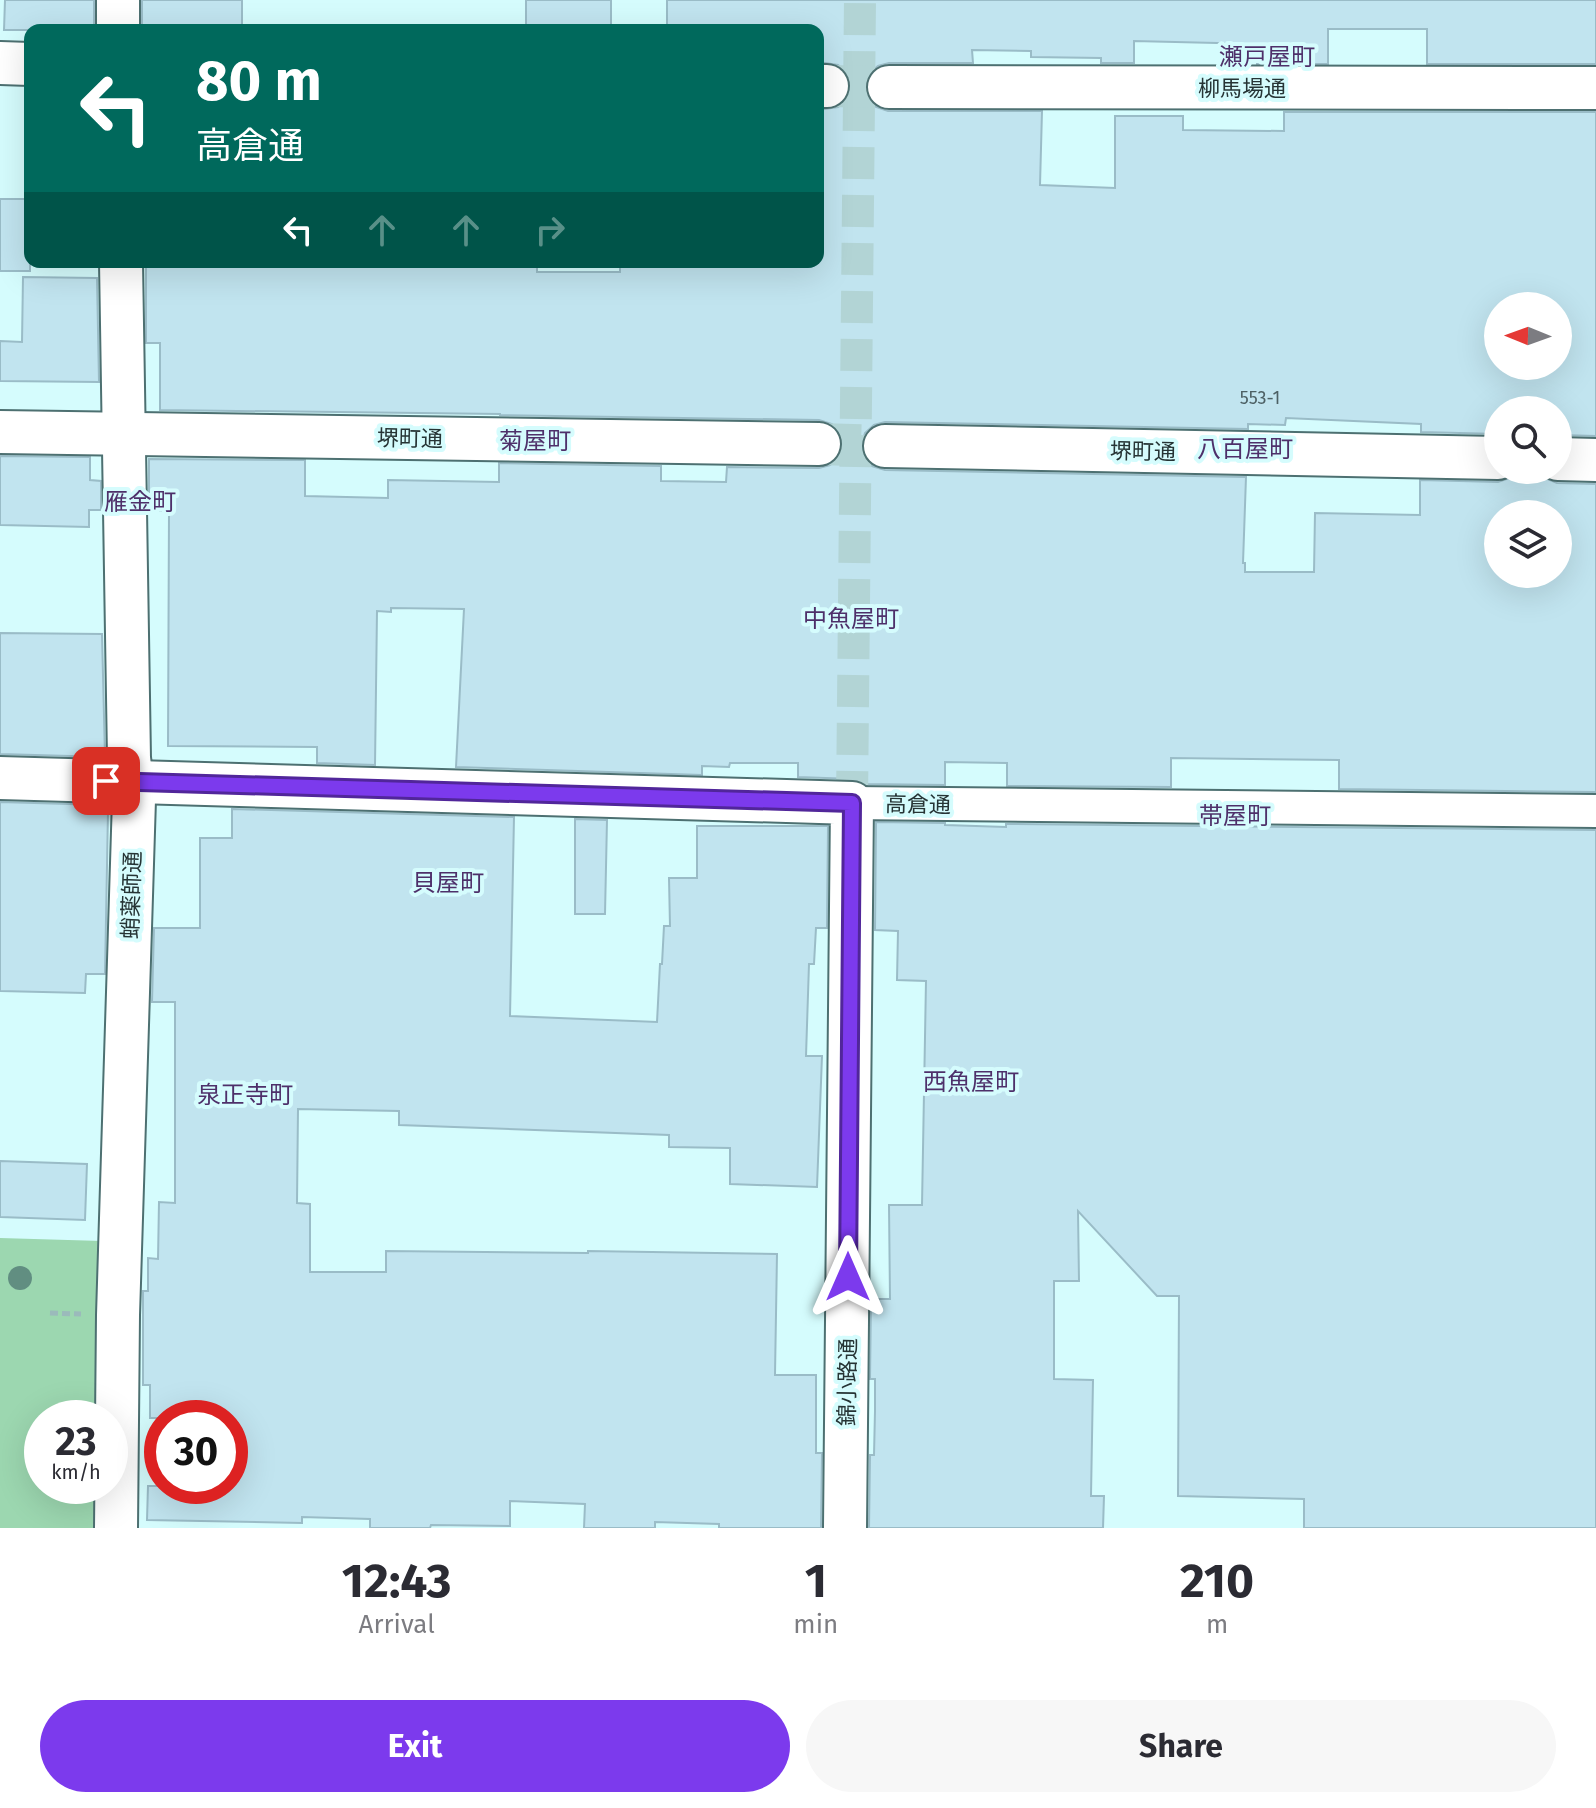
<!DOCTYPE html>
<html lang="en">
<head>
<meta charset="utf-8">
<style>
	:root { --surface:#fff; --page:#f7f7f7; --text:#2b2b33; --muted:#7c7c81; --accent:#7c3aed }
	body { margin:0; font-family:"Fira Sans","Noto Sans JP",sans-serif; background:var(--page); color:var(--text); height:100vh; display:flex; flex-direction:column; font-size:30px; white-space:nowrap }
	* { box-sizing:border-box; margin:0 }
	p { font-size:26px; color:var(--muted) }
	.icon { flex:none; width:44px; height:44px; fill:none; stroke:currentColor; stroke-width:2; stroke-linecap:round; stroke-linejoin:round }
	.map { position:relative; height:1528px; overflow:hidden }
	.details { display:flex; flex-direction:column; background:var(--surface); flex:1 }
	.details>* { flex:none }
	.hud { position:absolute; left:24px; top:24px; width:800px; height:244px; border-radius:16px; box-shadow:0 8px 32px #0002; background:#00695c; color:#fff; overflow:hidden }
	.needle { width:52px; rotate:271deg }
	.tools { position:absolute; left:1484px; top:292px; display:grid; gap:16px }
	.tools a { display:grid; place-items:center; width:88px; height:88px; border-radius:50%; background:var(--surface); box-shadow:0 8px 32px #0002; font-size:40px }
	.speed { position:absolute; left:24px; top:1400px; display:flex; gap:16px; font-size:40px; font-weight:700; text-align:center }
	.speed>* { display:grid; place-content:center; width:104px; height:104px; border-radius:50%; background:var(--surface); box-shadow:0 8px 32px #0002; line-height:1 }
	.speed small { font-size:20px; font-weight:400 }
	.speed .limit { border:12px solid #d22; background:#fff; color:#111 }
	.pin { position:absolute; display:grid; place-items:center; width:68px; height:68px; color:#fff; margin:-34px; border-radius:16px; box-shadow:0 4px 12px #0006 }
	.me { position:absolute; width:88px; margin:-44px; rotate:0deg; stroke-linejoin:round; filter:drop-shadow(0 0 6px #0008) }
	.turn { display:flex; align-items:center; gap:28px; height:168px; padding:0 40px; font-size:36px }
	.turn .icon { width:104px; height:104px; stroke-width:2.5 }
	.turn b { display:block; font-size:56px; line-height:68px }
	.lanes { display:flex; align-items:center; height:76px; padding:0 40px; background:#0003; justify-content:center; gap:40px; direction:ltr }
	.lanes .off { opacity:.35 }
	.eta { display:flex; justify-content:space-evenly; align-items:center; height:136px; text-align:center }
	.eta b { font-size:48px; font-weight:700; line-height:56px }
	.cta { display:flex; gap:16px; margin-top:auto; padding:16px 40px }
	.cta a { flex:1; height:92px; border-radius:48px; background:var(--accent); color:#fff; font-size:32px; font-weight:700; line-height:92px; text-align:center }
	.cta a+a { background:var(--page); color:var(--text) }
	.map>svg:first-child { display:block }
	.green { fill:#9cd7b0 }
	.building { fill:#c1e4ef; stroke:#9abcc7; stroke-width:2; fill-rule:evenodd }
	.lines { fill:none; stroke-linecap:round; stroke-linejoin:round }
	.pedestrian-tunnel { stroke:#b2d4d5; stroke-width:32; stroke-dasharray:32 16; stroke-linecap:butt }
	.minor-tunnel { stroke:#b2d4d5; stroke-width:42; stroke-dasharray:42 21; stroke-linecap:butt }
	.pedestrian-casing { stroke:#4d7071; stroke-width:36 }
	.minor-casing { stroke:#4d7071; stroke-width:46 }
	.path { stroke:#9bbabb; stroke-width:5; stroke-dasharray:8 4; stroke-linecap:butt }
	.pedestrian { stroke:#fff; stroke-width:32 }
	.minor { stroke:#fff; stroke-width:42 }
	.tree { fill:#618e81 }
	.route-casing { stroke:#51269a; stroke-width:20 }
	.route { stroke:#7c3aed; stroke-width:14 }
	.labels { text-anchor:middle; stroke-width:8; stroke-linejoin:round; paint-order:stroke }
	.number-label { font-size:18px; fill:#4d6064 }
	.street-label { font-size:22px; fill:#263435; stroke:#d5fcfd }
	.neighbourhood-label { font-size:24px; fill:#4e306a; stroke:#d5fcfd }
</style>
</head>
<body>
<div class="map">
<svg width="1596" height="1528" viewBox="0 0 1596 1528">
	<rect width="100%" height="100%" fill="#d5fcfd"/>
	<!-- green -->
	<polygon class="green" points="0,1238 102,1241 100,1418 42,1418 42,1486 97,1486 95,1528 0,1528"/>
	<!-- building -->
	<g class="building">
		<polygon points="5,0 94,0 94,30 4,30"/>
		<rect x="142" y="0" width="100" height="30"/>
		<rect x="526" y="0" width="85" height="30"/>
		<path d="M667,0H1596V64H1427V29H1328V64H1257L1258,44L1134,41V63H1101V58L1031,57V51L972,50L973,63H889L878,66L869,74L865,86L869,100L876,107L888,111H1042L1040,185L1115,188V116H1183V130L1284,131V112H1596V436L1558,435V410H1498V434L1421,432V424L1286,418L1285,425L1248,424V429L885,422L874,425L865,433L861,446L864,458L872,466L885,470L1246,477L1243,563H1245V572H1314L1315,513L1420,515V480L1498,482L1512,477H1543L1557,483L1596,484V792L1339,789V760L1171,758V787L1007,786V763L945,762V785L866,784L853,779L798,777V763H730L729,767L702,766V775L456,767L464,609L391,608V612L377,611L375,765L317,763V747L168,746L169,511L149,510V459L305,460V496L388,498V480L499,482V463L661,466V481L726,482L727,467L819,468L830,465L839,457L843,445L840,433L832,424L819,420L500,415V414L160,410V343H146V262H473V264H537V272H620V264L818,262V110L838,107L847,99L851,87L848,75L838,65L818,62V30H667ZM1498,306H1558V366H1498ZM1498,514H1558V574H1498Z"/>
		<rect x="0" y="199" width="30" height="72"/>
		<polygon points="23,277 97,278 99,382 0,381 0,341 22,342"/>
		<polygon points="0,456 90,457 90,480 101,481 101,510 89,510 89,527 0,525"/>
		<polygon points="0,633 102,634 105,757 0,754"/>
		<polygon points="0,802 103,805 103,811 108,811 105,974 86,974 85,993 0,991"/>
		<polygon points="232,809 514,817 510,1016 657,1022 660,964 662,964 664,926 670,926 669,878 697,878 697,826 828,826 827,928 816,928 814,964 809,964 806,1056 822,1056 817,1187 730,1184 730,1148 669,1147 669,1135 399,1125 399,1111 298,1109 297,1203 310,1204 310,1272 386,1272 386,1251 588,1253 588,1251 777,1254 775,1375 816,1375 816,1453 822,1453 821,1528 719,1528 719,1524 655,1522 655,1528 584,1528 585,1504 510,1501 510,1526 431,1525 430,1528 370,1528 370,1519 302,1517 302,1523 147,1520 148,1486 230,1486 230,1418 150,1418 150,1385 143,1385 143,1291 148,1291 148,1258 158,1259 159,1202 175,1203 175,1002 152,1002 154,928 200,928 200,838 232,838"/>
		<polygon points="575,819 607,820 605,914 575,914"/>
		<polygon points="876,822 945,823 945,825 1006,827 1006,824 1596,830 1596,1528 1304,1528 1304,1499 1178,1496 1179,1296 1157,1296 1078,1211 1079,1281 1054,1281 1054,1379 1093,1380 1091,1496 1104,1496 1103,1528 869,1528 870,1455 874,1455 875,1411 875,1379 870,1379 871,1299 890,1299 889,1205 922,1205 926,981 897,980 898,931 875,930"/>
		<polygon points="0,1161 87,1164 85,1220 0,1217"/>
	</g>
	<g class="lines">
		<!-- pedestrian-tunnel -->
		<polyline class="pedestrian-tunnel" points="852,803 860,0"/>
		<!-- minor-tunnel -->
		<g class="minor-tunnel">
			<polyline points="827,86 889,87"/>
			<polyline points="819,444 885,446"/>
		</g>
		<!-- pedestrian casing -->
		<g class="pedestrian-casing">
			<polyline id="pedestrian" points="852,803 1596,811"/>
		</g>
		<!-- minor casing -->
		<g class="minor-casing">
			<g id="minor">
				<polyline points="118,30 118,0"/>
				<polyline points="0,63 30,64"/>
				<polyline points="818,86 827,86"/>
				<polyline points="889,87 1596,88"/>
				<polyline points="0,432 819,444"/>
				<polyline points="885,446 1498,458"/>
				<polyline points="1558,459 1596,460"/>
				<polyline points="0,778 852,803 845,1528"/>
				<polyline points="116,1528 118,1315 134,799 129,758 121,262"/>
			</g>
		</g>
		<!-- path -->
		<polyline class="path" points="50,1313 81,1314"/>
		<!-- pedestrian -->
		<use href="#pedestrian" class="pedestrian"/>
		<!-- minor -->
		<use href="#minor" class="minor"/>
	</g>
	<!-- trees -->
	<circle class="tree" cx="20" cy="1278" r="12"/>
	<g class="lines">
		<!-- route casing -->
		<g class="route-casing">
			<polyline id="route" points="106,781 852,803 848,1277"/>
		</g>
		<!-- route -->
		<use href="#route" class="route"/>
	</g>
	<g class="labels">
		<!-- number labels -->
		<g class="number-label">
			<text x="1260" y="404">553-1</text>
		</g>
		<!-- street labels -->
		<g class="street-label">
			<text x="1242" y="96">柳馬場通</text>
			<text transform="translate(410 438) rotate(1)" y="8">堺町通</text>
			<text transform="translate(1143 451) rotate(1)" y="8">堺町通</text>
			<text transform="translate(918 804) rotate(1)" y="8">高倉通</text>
			<text transform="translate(131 895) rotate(-88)" y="8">蛸薬師通</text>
			<text transform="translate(847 1382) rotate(-89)" y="8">錦小路通</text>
		</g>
		<!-- neighbourhood labels -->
		<g class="neighbourhood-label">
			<text x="1267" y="65">瀬戸屋町</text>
			<text x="535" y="449">菊屋町</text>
			<text x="1245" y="457">八百屋町</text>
			<text x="140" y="510">雁金町</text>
			<text x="851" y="627">中魚屋町</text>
			<text x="1235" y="824">帯屋町</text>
			<text x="448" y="891">貝屋町</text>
			<text x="971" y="1090">西魚屋町</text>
			<text x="245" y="1103">泉正寺町</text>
		</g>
	</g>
</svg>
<div class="tools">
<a><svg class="needle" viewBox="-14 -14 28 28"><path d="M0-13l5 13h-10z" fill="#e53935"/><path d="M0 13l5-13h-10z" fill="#7c7c81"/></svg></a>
<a><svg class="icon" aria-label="search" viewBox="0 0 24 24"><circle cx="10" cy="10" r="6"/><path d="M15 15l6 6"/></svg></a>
<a><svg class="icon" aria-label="layers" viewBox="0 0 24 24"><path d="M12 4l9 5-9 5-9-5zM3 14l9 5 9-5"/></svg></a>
</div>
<div class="speed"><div>23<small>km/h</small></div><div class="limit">30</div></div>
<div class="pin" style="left:106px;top:781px;background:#d93025"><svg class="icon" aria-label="arrive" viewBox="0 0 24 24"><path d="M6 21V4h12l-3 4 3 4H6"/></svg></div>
<svg class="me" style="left:848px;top:1277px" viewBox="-20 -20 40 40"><path d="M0-17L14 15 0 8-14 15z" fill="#7c3aed" stroke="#fff" stroke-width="4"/></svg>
<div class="hud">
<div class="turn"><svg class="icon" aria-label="left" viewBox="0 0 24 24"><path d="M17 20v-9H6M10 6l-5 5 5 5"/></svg><div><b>80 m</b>高倉通</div></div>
<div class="lanes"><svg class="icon" aria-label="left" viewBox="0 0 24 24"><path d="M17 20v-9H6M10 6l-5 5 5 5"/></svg><svg class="icon off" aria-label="ahead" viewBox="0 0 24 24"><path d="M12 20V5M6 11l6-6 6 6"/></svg><svg class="icon off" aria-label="ahead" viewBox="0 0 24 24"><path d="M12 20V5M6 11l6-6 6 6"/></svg><svg class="icon off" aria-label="right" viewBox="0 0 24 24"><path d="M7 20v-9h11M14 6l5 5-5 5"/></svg></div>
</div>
</div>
<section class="details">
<div class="eta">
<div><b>12:43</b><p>Arrival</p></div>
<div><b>1</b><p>min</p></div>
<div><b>210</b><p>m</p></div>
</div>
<div class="cta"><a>Exit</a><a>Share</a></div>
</section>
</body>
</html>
